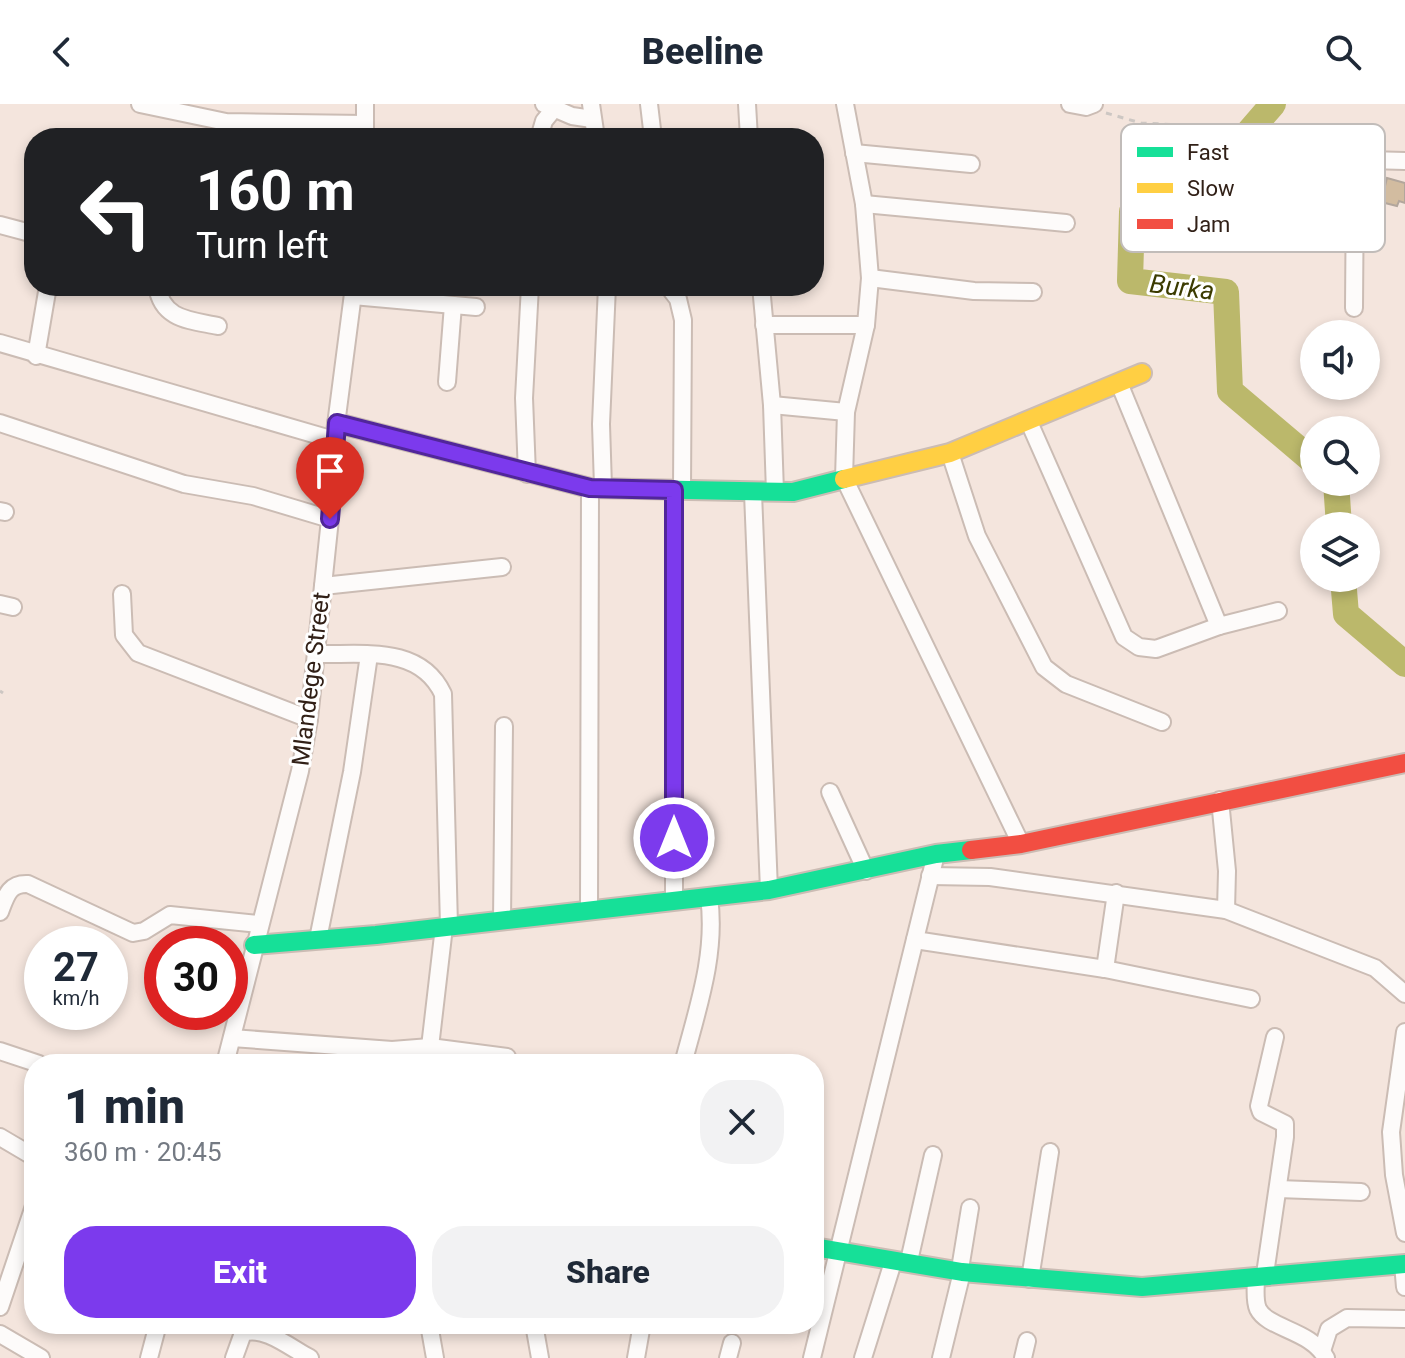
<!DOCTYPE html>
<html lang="en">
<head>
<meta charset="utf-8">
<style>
	:root { --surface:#fff; --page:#f2f2f3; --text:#1f2937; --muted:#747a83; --accent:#7c3aed }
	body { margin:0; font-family:Roboto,sans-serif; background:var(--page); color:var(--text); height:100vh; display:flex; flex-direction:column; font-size:30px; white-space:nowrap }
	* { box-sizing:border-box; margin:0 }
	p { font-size:26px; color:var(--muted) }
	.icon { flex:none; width:44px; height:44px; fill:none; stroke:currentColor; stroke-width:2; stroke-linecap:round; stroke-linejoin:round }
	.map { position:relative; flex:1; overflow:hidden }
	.drawer { position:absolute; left:24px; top:950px; width:800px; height:280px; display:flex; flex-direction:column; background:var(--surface); border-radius:32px; box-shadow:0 4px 12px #0003 }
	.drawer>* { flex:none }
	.guide { position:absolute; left:24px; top:24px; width:800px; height:168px; border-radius:32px; box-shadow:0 4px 12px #0003; background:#202124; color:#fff; overflow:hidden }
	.controls { position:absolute; left:1300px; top:216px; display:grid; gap:16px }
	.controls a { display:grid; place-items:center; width:80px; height:80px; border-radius:50%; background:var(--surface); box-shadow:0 4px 12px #0003; font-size:40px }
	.speed { position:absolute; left:24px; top:822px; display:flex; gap:16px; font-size:40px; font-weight:700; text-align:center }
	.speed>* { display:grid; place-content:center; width:104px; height:104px; border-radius:50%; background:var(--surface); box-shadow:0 4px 12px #0003; line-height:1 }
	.speed small { font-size:20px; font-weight:400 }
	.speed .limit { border:12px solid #d22; background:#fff; color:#111 }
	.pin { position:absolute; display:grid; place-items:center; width:68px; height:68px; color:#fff; margin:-82px -34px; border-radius:50% 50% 50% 0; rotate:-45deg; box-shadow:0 0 8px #0007 }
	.pin .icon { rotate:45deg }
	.me { position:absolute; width:88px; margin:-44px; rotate:0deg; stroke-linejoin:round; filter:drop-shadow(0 0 6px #0008) }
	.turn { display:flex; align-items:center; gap:28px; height:168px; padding:0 40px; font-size:36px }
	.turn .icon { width:104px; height:104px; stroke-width:2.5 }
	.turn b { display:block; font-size:56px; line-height:68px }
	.round { display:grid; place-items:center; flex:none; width:84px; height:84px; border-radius:32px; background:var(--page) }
	.overview { display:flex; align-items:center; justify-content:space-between; height:136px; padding:0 40px }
	h1 { font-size:48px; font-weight:800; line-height:60px }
	.button { display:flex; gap:16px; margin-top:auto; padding:16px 40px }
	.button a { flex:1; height:92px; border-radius:32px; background:var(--accent); color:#fff; font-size:32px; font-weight:800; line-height:92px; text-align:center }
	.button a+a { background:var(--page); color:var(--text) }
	header { display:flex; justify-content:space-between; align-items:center; height:104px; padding:0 40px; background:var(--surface); font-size:36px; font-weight:800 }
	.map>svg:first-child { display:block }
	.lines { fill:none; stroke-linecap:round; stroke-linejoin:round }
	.river { stroke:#bbb86b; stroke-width:26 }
	.building { fill:#d2bca0; stroke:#b2a69c; stroke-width:2 }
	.street-casing { stroke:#cbbcb4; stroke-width:20 }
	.fast-casing { stroke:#cbbcb4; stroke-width:22 }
	.slow-casing { stroke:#cbbcb4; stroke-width:22 }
	.jam-casing { stroke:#cbbcb4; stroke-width:22 }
	.path { stroke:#cdc7c3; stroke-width:3; stroke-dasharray:6 6; stroke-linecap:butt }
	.street { stroke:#fdfbfa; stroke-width:16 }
	.fast { stroke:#16e098; stroke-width:18 }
	.slow { stroke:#ffcf43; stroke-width:18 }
	.jam { stroke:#f24e42; stroke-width:18 }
	.route-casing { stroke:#51269a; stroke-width:20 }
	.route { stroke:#7c3aed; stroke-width:14 }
	.labels { text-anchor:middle; stroke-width:6; stroke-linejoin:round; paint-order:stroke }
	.street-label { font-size:24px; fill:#312017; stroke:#fff }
	.water-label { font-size:26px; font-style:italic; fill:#3b3b00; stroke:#fff }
	.key { fill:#fff; stroke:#c1bcb9; stroke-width:2 }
	.key-label { font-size:22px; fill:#312017 }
</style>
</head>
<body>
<header><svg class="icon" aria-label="back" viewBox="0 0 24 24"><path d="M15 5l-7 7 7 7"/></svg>Beeline<svg class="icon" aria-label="search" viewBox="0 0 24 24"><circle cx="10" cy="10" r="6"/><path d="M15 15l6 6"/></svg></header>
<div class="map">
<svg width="1405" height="1254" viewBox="0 0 1405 1254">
	<rect width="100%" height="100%" fill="#f4e5dd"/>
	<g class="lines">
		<!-- river -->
		<g class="river">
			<polyline points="1273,0 1216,66 1132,108 1130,177 1226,188 1230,287 1314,358"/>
			<polyline points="1336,378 1339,422"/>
			<polyline points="1343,474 1346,510 1405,560"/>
		</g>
	</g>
	<!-- building -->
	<polygon class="building" points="1387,74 1405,79 1405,99 1399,97 1397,102 1381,98"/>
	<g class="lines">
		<!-- street casing -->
		<g class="street-casing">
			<g id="street">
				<polyline points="140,0 226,18 365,20"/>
				<polyline points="544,0 572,12 592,15"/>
				<polyline points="591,0 596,34"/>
				<polyline points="649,0 653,34"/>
				<polyline points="747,0 749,34"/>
				<polyline points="845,0 864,100 870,174 866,221 846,308 844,374 1021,740"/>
				<polyline points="1070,0 1086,3 1094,0"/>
				<polyline points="365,34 365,0"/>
				<polyline points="539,34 544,17 553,6"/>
				<polyline points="854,49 971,60"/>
				<polyline points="864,100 1066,119"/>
				<polyline points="0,121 34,130"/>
				<polyline points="870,174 974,187 1033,188"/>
				<path d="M157,182C162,216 190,216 218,222"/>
				<polyline points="668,182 678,195 683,216 682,385"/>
				<polyline points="761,182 772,301 775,388"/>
				<polyline points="353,192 476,203"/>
				<polyline points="1354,204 1355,71 1368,56 1405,57"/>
				<polyline points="764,221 866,221"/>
				<polyline points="0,239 334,336"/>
				<polyline points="36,252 48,182"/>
				<polyline points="447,278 453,201"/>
				<polyline points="1119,279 1219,522"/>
				<polyline points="772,301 846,308"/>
				<polyline points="1029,318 1124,533 1139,543 1156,545 1219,522 1278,507"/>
				<polyline points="0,319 184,380 253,392 330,415"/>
				<polyline points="950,349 977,432 1044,563 1066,580 1162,618"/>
				<polyline points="527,370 524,294 530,182"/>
				<polyline points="603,383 601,320 607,182"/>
				<polyline points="674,386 674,797"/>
				<polyline points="753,389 769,786"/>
				<polyline points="0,407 5,408"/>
				<polyline points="323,482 502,463"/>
				<polyline points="122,490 124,531 138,549 309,615"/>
				<polyline points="0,500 13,503"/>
				<path d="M317,550C364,551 420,541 443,590L449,822"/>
				<polyline points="830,688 866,767"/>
				<polyline points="1220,696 1227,767 1226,806"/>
				<polyline points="930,772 990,773 1226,806 1375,864 1405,890"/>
				<polyline points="589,807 590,384"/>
				<path d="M0,808C6,792 9,779 28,780L133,829L144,827L170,811L259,820"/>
				<polyline points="502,817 504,622"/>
				<polyline points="318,835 352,668 369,551"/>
				<polyline points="915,836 1105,865 1251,895"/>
				<polyline points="1105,865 1116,789"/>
				<polyline points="1405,928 1391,1028 1394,1071 1405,1129"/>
				<polyline points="232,934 392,946 430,943 507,953"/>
				<polyline points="430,943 444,823"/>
				<polyline points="0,947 39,960"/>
				<polyline points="225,960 300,667 309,615 330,415 334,336 354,182"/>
				<path d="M683,960C697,906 717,850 709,793"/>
				<polyline points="0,1033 34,1053"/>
				<polyline points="1278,1085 1361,1088"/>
				<polyline points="909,1157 933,1051"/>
				<polyline points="1403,1160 1405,1183"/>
				<polyline points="960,1165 970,1104"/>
				<polyline points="1265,1170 1285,1033 1285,1020 1261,1008 1259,1002 1275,933"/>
				<path d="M1256,1173C1256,1182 1254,1196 1258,1205C1268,1225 1311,1226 1326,1254"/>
				<polyline points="1030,1175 1050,1048"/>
				<polyline points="0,1203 34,1102"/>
				<polyline points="429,1220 435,1254"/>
				<polyline points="534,1220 540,1254"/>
				<polyline points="0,1230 41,1254"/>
				<polyline points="1322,1247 1329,1225 1347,1214 1405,1215"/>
				<polyline points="149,1254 158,1220"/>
				<path d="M234,1254L243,1229C264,1221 292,1245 310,1254"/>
				<polyline points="636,1254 642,1220"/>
				<polyline points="728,1254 732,1239"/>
				<polyline points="812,1254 936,750"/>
				<polyline points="863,1254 893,1158"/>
				<polyline points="941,1254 962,1168"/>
				<polyline points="1023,1254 1027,1237"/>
			</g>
		</g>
		<!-- fast casing -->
		<g class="fast-casing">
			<g id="fast">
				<polyline points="337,319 590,384 793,388 844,375"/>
				<polyline points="254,841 376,831 769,786 936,750 971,746"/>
				<polyline points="814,1143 962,1168 1142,1183 1405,1160"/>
			</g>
		</g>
		<!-- slow casing -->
		<g class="slow-casing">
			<polyline id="slow" points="844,375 950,349 1142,269"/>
		</g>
		<!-- jam casing -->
		<g class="jam-casing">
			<polyline id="jam" points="971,746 1021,740 1405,659"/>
		</g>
		<!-- path -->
		<g class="path">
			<polyline points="1106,9 1141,19 1223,23"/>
			<polyline points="0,587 3,589"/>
		</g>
		<!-- street -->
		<use href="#street" class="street"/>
		<!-- fast -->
		<use href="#fast" class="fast"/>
		<!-- slow -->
		<use href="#slow" class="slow"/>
		<!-- jam -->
		<use href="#jam" class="jam"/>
	</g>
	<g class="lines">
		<!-- route casing -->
		<g class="route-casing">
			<polyline id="route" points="330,415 337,319 590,384 674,386 674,734"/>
		</g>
		<!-- route -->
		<use href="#route" class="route"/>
	</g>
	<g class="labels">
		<!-- street labels -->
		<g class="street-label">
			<text transform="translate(311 575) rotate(-83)" y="8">Mlandege Street</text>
		</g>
		<!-- water labels -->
		<g class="water-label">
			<text transform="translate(1182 183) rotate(7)" y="9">Burka</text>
		</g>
	</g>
	<!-- legend -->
	<rect x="1121" y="20" width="264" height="128" rx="12" class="key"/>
	<rect x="1137" y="43" width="36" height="10" fill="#16e098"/>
	<rect x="1137" y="79" width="36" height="10" fill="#ffcf43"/>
	<rect x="1137" y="115" width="36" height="10" fill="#f24e42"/>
	<g class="key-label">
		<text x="1187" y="56">Fast</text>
		<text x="1187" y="92">Slow</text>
		<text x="1187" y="128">Jam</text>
	</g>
</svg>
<div class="controls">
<a><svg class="icon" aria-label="sound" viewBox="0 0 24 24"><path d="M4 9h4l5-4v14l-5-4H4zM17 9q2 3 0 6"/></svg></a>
<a><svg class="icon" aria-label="search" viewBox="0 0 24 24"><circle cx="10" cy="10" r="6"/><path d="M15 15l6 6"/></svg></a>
<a><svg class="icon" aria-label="layers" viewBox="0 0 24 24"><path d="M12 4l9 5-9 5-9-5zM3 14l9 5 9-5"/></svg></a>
</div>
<div class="speed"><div>27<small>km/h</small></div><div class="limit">30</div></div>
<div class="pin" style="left:330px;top:415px;background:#d93025"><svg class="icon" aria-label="arrive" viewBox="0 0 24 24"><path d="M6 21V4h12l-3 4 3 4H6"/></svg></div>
<svg class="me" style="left:674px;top:734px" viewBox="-20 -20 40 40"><circle r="17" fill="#7c3aed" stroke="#fff" stroke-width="3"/><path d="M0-11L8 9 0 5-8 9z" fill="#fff"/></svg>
<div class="guide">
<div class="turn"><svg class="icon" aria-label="left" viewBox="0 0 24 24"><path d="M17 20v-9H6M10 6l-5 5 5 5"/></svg><div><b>160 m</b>Turn left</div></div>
</div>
<section class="drawer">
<div class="overview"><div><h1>1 min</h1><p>360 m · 20:45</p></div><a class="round"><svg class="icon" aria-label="close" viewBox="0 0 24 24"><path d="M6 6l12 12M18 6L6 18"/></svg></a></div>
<div class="button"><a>Exit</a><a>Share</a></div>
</section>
</div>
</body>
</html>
